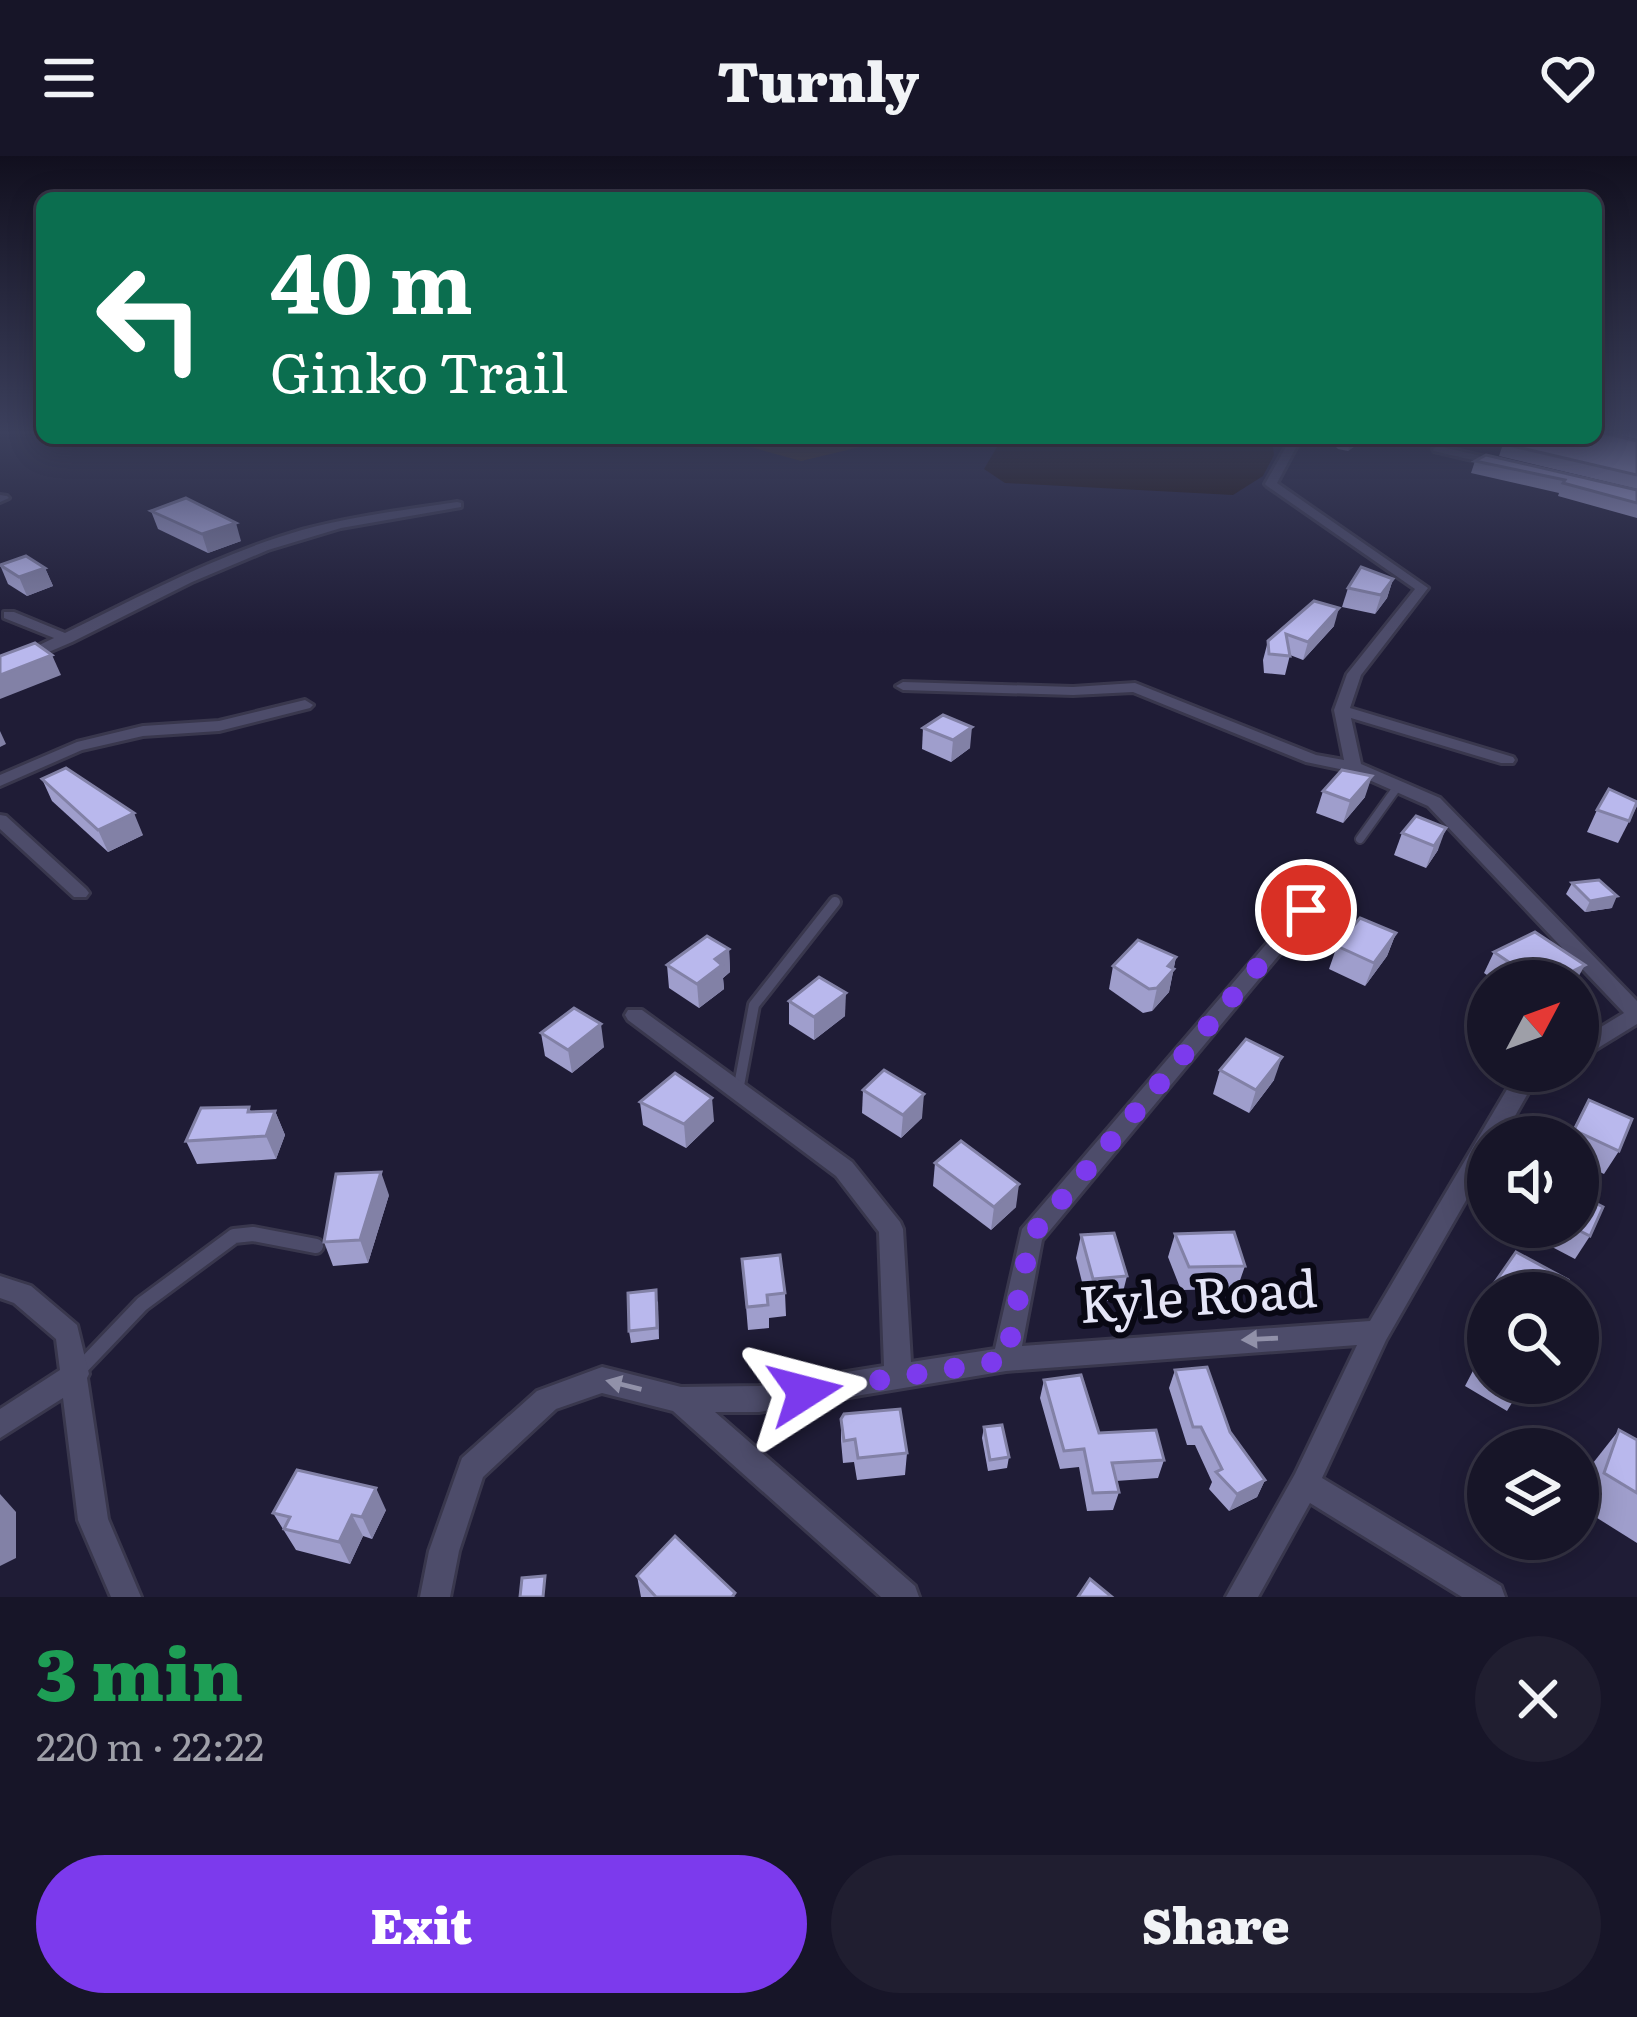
<!DOCTYPE html>
<html lang="en">
<head>
<meta charset="utf-8">
<style>
	:root { --surface:#171528; --page:#201e30; --text:#f1f3f6; --muted:#9e9fa8; --line:#363445; --accent:#7c3aed }
	body { margin:0; font-family:Literata,serif; background:var(--page); color:var(--text); height:100vh; display:flex; flex-direction:column; font-size:45px; white-space:nowrap }
	* { box-sizing:border-box; margin:0 }
	p { font-size:39px; color:var(--muted) }
	.icon { flex:none; width:66px; height:66px; fill:none; stroke:currentColor; stroke-width:2; stroke-linecap:round; stroke-linejoin:round }
	.map { position:relative; height:1441px; overflow:hidden }
	.sheet { display:flex; flex-direction:column; background:var(--surface); flex:1 }
	.sheet>* { flex:none }
	.guide { position:absolute; left:36px; top:36px; width:1566px; height:252px; border-radius:18px; box-shadow:0 6px 30px #0003,0 0 0 3px var(--line); background:#0b6e4f; color:#fff; overflow:hidden }
	.needle { width:78px; rotate:49deg }
	.tools { position:absolute; left:1467px; top:804px; display:grid; gap:24px }
	.tools a { display:grid; place-items:center; width:132px; height:132px; border-radius:50%; background:var(--surface); box-shadow:0 6px 30px #0003,0 0 0 3px var(--line); font-size:60px }
	.pin { position:absolute; display:grid; place-items:center; width:102px; height:102px; color:#fff; margin:-51px; border:6px solid #fff; border-radius:50%; box-shadow:0 3px 12px #0007 }
	.me { position:absolute; width:132px; margin:-66px; rotate:81deg; stroke-linejoin:round; filter:drop-shadow(0 0 9px #0008) }
	.turn { display:flex; align-items:center; gap:42px; height:252px; padding:0 36px; font-size:54px }
	.turn .icon { width:156px; height:156px; stroke-width:2.5 }
	.turn b { display:block; font-size:84px; line-height:102px }
	.round { display:grid; place-items:center; flex:none; width:126px; height:126px; border-radius:63px; background:var(--page) }
	.summary { display:flex; align-items:center; justify-content:space-between; height:204px; padding:0 36px }
	h1 { font-size:72px; font-weight:800; line-height:90px; color:#1e9e55 }
	.button { display:flex; gap:24px; margin-top:auto; padding:24px 36px }
	.button a { flex:1; height:138px; border-radius:72px; background:var(--accent); color:#fff; font-size:48px; font-weight:800; line-height:138px; text-align:center }
	.button a+a { background:var(--page); color:var(--text) }
	header { display:flex; justify-content:space-between; align-items:center; height:156px; padding:0 36px; background:var(--surface); font-size:54px; font-weight:800 }
	.map>svg:first-child { display:block }
	.green { fill:#473211 }
	.water { fill:#190b00 }
	.lines { fill:none; stroke-linecap:round; stroke-linejoin:round }
	.lane-far2-casing { stroke:#39374d; stroke-width:12 }
	.lane-far1-casing { stroke:#39374d; stroke-width:16 }
	.lane-casing { stroke:#39374d; stroke-width:20 }
	.street-casing { stroke:#39374d; stroke-width:6 }
	.lane-far2 { stroke:#4d4c6a; stroke-width:8 }
	.lane-far1 { stroke:#4d4c6a; stroke-width:10 }
	.lane { stroke:#4d4c6a; stroke-width:14 }
	.street { fill:#4d4c6a; fill-rule:evenodd }
	.wall { fill:#9f9ecc }
	.shaded-wall { fill:#8281a6 }
	.building { fill:#b9b8ed; stroke:#8281a6; stroke-width:3 }
	.oneway { fill:#9191a9 }
	.route { stroke:#7c3aed; stroke-width:21; stroke-dasharray:0 37.8 }
	.labels { text-anchor:middle; stroke-width:12; stroke-linejoin:round; paint-order:stroke }
	.near-street-label { font-size:51px; fill:#e5e5f7; stroke:#090814 }
</style>
</head>
<body>
<header><svg class="icon" aria-label="menu" viewBox="0 0 24 24"><path d="M4 6h16M4 12h16M4 18h16"/></svg>Turnly<svg class="icon" aria-label="heart" viewBox="0 0 24 24"><path d="M12 20l-8-8c-3-5 5-10 8-4 3-6 11-1 8 4z"/></svg></header>
<div class="map">
<svg width="1637" height="1441" viewBox="0 0 1637 1441">
	<rect width="100%" height="100%" fill="#1f1c36"/>
	<!-- green -->
	<g class="green">
		<path d="M354,282H622C532,293 444,293 354,282Z"/>
		<polygon points="694,282 898,282 801,305 743,289"/>
	</g>
	<!-- water -->
	<polygon class="water" points="1010,282 1272,282 1274,299 1263,320 1233,339 1005,327 984,313 997,291"/>
	<g class="lines">
		<!-- lane-far2 casing -->
		<g class="lane-far2-casing">
			<polyline id="lane-far2" points="1360,683 1398,630"/>
		</g>
		<!-- lane-far1 casing -->
		<g class="lane-far1-casing">
			<polyline id="lane-far1" points="738,935 754,849 835,746"/>
		</g>
		<!-- lane casing -->
		<g class="lane-casing">
			<polyline id="lane" points="79,1214 142,1148 234,1080 253,1078 316,1090"/>
		</g>
		<!-- street casing -->
		<g class="street-casing">
			<g id="street">
				<polygon points="1291,282 1301,282 1277,327 1428,432 1361,519 1350,552 1513,601 1515,604 1513,607 1501,607 1351,562 1361,608 1440,642 1637,845 1637,868 1585,900 1578,903 1578,885 1624,857 1428,650 1349,615 1306,606 1133,536 1073,539 903,534 896,530 903,526 1073,531 1135,527 1316,599 1344,604 1334,554 1347,518 1415,433 1267,330 1265,328"/>
				<polygon points="1438,290 1502,305 1503,307 1498,310 1434,295 1433,293"/>
				<polygon points="0,339 7,340 9,342 0,346"/>
				<path d="M457,346L461,347V351L341,372L268,394L192,426L72,486L0,517V508L54,482L4,462V456H14L65,477C142,439 219,398 302,374C353,360 405,354 457,346Z"/>
				<polygon points="305,544 313,549 310,552 219,575 143,580 82,594 0,630 0,619 77,586 143,570 219,565"/>
				<polygon points="0,659 6,660 86,733 89,737 86,741 74,741 0,673"/>
				<polygon points="1306,748 1315,754 1313,758 1042,1084 1022,1190 1370,1165 1512,925 1528,915 1556,915 1553,921 1528,937 1503,981 1488,981 1488,1006 1386,1184 1322,1322 1501,1430 1505,1441 1462,1441 1310,1347 1258,1441 1226,1441 1295,1318 1357,1189 1006,1215 759,1256 715,1256 915,1430 919,1441 881,1441 673,1255 602,1237 556,1253 483,1321 459,1395 450,1441 420,1441 429,1395 462,1302 537,1235 602,1211 681,1231 759,1230 884,1210 879,1076 836,1020 628,864 625,859 628,854 642,854 852,1006 900,1066 903,1073 911,1206 995,1193 1022,1073 1299,750"/>
				<polygon points="0,1120 31,1130 77,1169 89,1218 87,1222 108,1363 141,1441 111,1441 78,1364 63,1242 0,1282 0,1253 60,1214 56,1183 14,1147 0,1142"/>
			</g>
		</g>
		<!-- lane-far2 -->
		<use href="#lane-far2" class="lane-far2"/>
		<!-- lane-far1 -->
		<use href="#lane-far1" class="lane-far1"/>
		<!-- lane -->
		<use href="#lane" class="lane"/>
		<!-- street -->
		<use href="#street" class="street"/>
	</g>
	<!-- wall -->
	<g class="wall">
		<polygon points="1596,275 1637,275 1637,283 1603,276 1637,285 1637,333 1499,300 1502,291 1483,289 1485,282 1596,282"/>
		<polygon points="1327,282 1366,282 1348,295 1338,293"/>
		<polygon points="1475,305 1637,334 1637,362 1558,340 1559,337 1471,317"/>
		<polygon points="151,355 241,385 208,397 158,373"/>
		<polygon points="0,409 45,412 53,430 27,440 8,428"/>
		<polygon points="1393,423 1387,442 1375,458 1342,451 1348,432"/>
		<polygon points="1314,445 1334,470 1303,504 1290,499 1285,519 1264,517 1263,504 1268,485"/>
		<polygon points="923,572 970,592 951,606 922,593"/>
		<polygon points="42,623 143,679 108,696 52,645"/>
		<polygon points="1323,635 1365,641 1343,667 1316,657"/>
		<polygon points="1637,650 1618,687 1587,676 1597,654"/>
		<polygon points="1416,660 1438,694 1426,712 1394,699 1402,677"/>
		<polygon points="1572,727 1612,752 1585,756 1566,738"/>
		<polygon points="1535,776 1576,825 1496,825 1484,817 1494,796"/>
		<polygon points="1396,777 1387,800 1365,830 1329,813 1337,790"/>
		<polygon points="729,793 730,816 723,822 724,833 699,852 669,832 667,809"/>
		<polygon points="1176,801 1169,836 1152,855 1143,857 1109,833 1113,810"/>
		<polygon points="789,845 845,860 814,884 789,868"/>
		<polygon points="541,877 604,891 572,917 545,900"/>
		<polygon points="1220,914 1274,924 1249,957 1213,938"/>
		<polygon points="863,934 922,962 901,982 862,957"/>
		<polygon points="1589,944 1619,995 1604,1018 1578,1006 1578,981 1569,981"/>
		<polygon points="640,946 714,965 686,992 643,969"/>
		<polygon points="249,951 251,956 275,955 285,979 276,1003 197,1008 186,985"/>
		<polygon points="935,1007 1016,1051 991,1074 933,1030"/>
		<polygon points="389,1039 368,1107 333,1110 324,1086"/>
		<polygon points="1514,1071 1578,1071 1590,1080 1575,1103"/>
		<polygon points="1175,1078 1245,1110 1237,1133 1181,1134 1168,1101"/>
		<polygon points="1081,1079 1127,1120 1121,1144 1087,1146 1076,1102"/>
		<polygon points="742,1103 785,1137 786,1160 769,1162 769,1172 748,1174"/>
		<polygon points="1488,1138 1488,1161 1478,1155"/>
		<polygon points="658,1145 659,1183 631,1187 629,1175"/>
		<polygon points="1488,1186 1488,1227 1524,1227 1507,1255 1465,1230"/>
		<polygon points="1175,1214 1230,1276 1265,1324 1257,1341 1229,1355 1209,1333 1212,1326 1195,1289 1187,1289 1169,1232"/>
		<polygon points="1044,1224 1099,1277 1164,1304 1158,1322 1116,1325 1119,1336 1113,1354 1087,1355 1079,1311 1060,1313 1040,1242"/>
		<polygon points="841,1263 907,1297 905,1319 857,1324 854,1306 843,1307 841,1285"/>
		<polygon points="984,1271 1009,1301 1007,1312 988,1315 982,1282"/>
		<polygon points="1619,1274 1637,1284 1637,1387 1578,1350 1593,1307"/>
		<polygon points="386,1354 372,1383 363,1380 350,1408 296,1394 273,1357"/>
		<polygon points="637,1420 736,1441 641,1441"/>
	</g>
	<!-- shaded-wall -->
	<g class="shaded-wall">
		<polygon points="1352,282 1366,282 1348,295 1351,283"/>
		<polygon points="236,367 241,385 208,397 202,378"/>
		<polygon points="45,412 53,430 27,440 19,421"/>
		<polygon points="1393,423 1387,442 1375,458 1381,439"/>
		<polygon points="1339,452 1334,470 1303,504 1308,486"/>
		<polygon points="52,499 61,519 0,543 0,519"/>
		<polygon points="972,571 970,592 951,606 953,584"/>
		<polygon points="0,575 6,588 0,591"/>
		<polygon points="1372,620 1365,641 1343,667 1350,645"/>
		<polygon points="134,657 143,679 108,696 98,674"/>
		<polygon points="1446,672 1438,694 1426,712 1434,690"/>
		<polygon points="1617,740 1612,752 1585,756 1590,745"/>
		<polygon points="1396,777 1387,800 1365,830 1374,807"/>
		<polygon points="729,793 730,816 723,822 724,833 699,852 697,828 715,803"/>
		<polygon points="1176,801 1169,836 1152,855 1157,832 1168,810"/>
		<polygon points="1542,805 1532,825 1517,825 1522,815"/>
		<polygon points="1585,809 1576,825 1561,825 1563,820"/>
		<polygon points="846,837 845,860 814,884 814,861"/>
		<polygon points="601,868 604,891 572,917 568,894"/>
		<polygon points="1282,901 1274,924 1249,957 1256,934"/>
		<polygon points="924,938 922,962 901,982 903,959"/>
		<polygon points="712,942 714,965 686,992 684,968"/>
		<polygon points="275,955 285,979 276,1003 266,980"/>
		<polygon points="381,1016 389,1039 368,1107 360,1084"/>
		<polygon points="1019,1028 1016,1051 991,1074 994,1051"/>
		<polygon points="1265,1324 1257,1341 1229,1355 1237,1338"/>
		<polygon points="376,1332 386,1354 372,1383 362,1361"/>
		<polygon points="0,1338 16,1356 16,1402 0,1410"/>
		<polygon points="352,1359 363,1380 350,1408 339,1386"/>
	</g>
	<!-- building -->
	<g class="building">
		<polygon points="1596,275 1637,285 1637,319 1504,288 1513,282 1596,282"/>
		<polygon points="1486,299 1637,334 1637,347 1563,327 1565,324 1475,305"/>
		<polygon points="186,342 236,367 202,378 151,355"/>
		<polygon points="26,400 45,412 19,421 0,409"/>
		<polygon points="1361,411 1393,423 1381,439 1348,432"/>
		<polygon points="1314,445 1339,452 1308,486 1286,478 1290,500 1269,498 1268,485"/>
		<polygon points="35,487 52,499 0,519 0,500"/>
		<polygon points="943,559 972,571 953,584 923,572"/>
		<polygon points="66,612 134,657 98,674 42,623"/>
		<polygon points="1342,614 1372,620 1350,645 1323,635"/>
		<polygon points="1609,633 1637,646 1629,665 1597,654"/>
		<polygon points="1416,660 1446,672 1434,690 1402,677"/>
		<polygon points="1599,724 1617,740 1590,745 1572,727"/>
		<polygon points="1360,762 1396,777 1374,807 1337,790"/>
		<polygon points="1535,776 1585,809 1563,820 1542,805 1522,815 1494,796"/>
		<polygon points="707,780 729,793 715,803 722,809 697,828 667,809"/>
		<polygon points="1138,784 1176,801 1168,810 1174,813 1157,832 1149,833 1113,810"/>
		<polygon points="819,821 846,837 814,861 789,845"/>
		<polygon points="574,852 601,868 568,894 541,877"/>
		<polygon points="1246,883 1282,901 1256,934 1220,914"/>
		<polygon points="884,914 924,938 903,959 863,934"/>
		<polygon points="675,917 712,942 684,968 640,946"/>
		<polygon points="1589,944 1632,963 1619,995 1574,974"/>
		<polygon points="249,951 248,956 275,955 266,980 186,985 201,952"/>
		<polygon points="961,985 1019,1028 994,1051 935,1007"/>
		<polygon points="381,1016 360,1084 324,1086 336,1018"/>
		<polygon points="1578,1038 1603,1051 1590,1080 1572,1071 1578,1071"/>
		<polygon points="1234,1076 1245,1110 1189,1111 1175,1078"/>
		<polygon points="1114,1077 1127,1120 1093,1123 1081,1079"/>
		<polygon points="1516,1096 1568,1124 1562,1137 1500,1137 1491,1132"/>
		<polygon points="780,1099 785,1137 767,1139 768,1149 747,1151 742,1103"/>
		<polygon points="656,1134 657,1172 629,1175 628,1137"/>
		<polygon points="1488,1189 1488,1213 1479,1207"/>
		<polygon points="1207,1211 1230,1276 1265,1324 1237,1338 1216,1316 1222,1313 1201,1271 1193,1271 1175,1214"/>
		<polygon points="1081,1219 1099,1277 1156,1274 1164,1304 1112,1307 1119,1336 1093,1337 1084,1293 1064,1295 1044,1224"/>
		<polygon points="900,1253 907,1297 858,1302 855,1283 844,1285 841,1263 844,1258"/>
		<polygon points="1002,1269 1009,1301 990,1304 984,1271"/>
		<polygon points="1619,1274 1637,1284 1637,1337 1604,1317"/>
		<polygon points="297,1314 376,1332 362,1361 352,1359 339,1386 284,1373 290,1361 273,1357"/>
		<polygon points="675,1380 735,1437 732,1441 656,1441 637,1420"/>
		<polygon points="545,1420 543,1441 520,1441 522,1422"/>
		<polygon points="1090,1423 1112,1441 1078,1441"/>
	</g>
	<!-- one-way arrows -->
	<defs><path id="oneway-solid" d="M-6-.8H1V-3.2L6.5 0L1 3.2V.8H-6Z" transform="scale(3)"/></defs>
	<g class="oneway">
		<use href="#oneway-solid" transform="translate(1260 1183) rotate(177)"/>
		<use href="#oneway-solid" transform="translate(624 1229) rotate(-166)"/>
	</g>
	<!-- sky -->
	<linearGradient id="sky" x2="0" y2="1"><stop stop-color="#110f1e"/><stop offset="0.58" stop-color="#3c405d"/><stop offset="1" stop-color="#3c405d" stop-opacity="0"/></linearGradient>
	<rect width="1637" height="477" fill="url(#sky)"/>
	<g class="lines">
		<!-- route -->
		<polyline class="route" points="805,1236 1006,1204 1031,1080 1306,754"/>
	</g>
	<g class="labels">
		<!-- near-street labels -->
		<g class="near-street-label">
			<text transform="translate(1198 1141) rotate(-4)" y="18">Kyle Road</text>
		</g>
	</g>
</svg>
<div class="tools">
<a><svg class="needle" viewBox="-14 -14 28 28"><path d="M0-13l5 13h-10z" fill="#e53935"/><path d="M0 13l5-13h-10z" fill="#9e9fa8"/></svg></a>
<a><svg class="icon" aria-label="sound" viewBox="0 0 24 24"><path d="M4 9h4l5-4v14l-5-4H4zM17 9q2 3 0 6"/></svg></a>
<a><svg class="icon" aria-label="search" viewBox="0 0 24 24"><circle cx="10" cy="10" r="6"/><path d="M15 15l6 6"/></svg></a>
<a><svg class="icon" aria-label="layers" viewBox="0 0 24 24"><path d="M12 4l9 5-9 5-9-5zM3 14l9 5 9-5"/></svg></a>
</div>
<div class="pin" style="left:1306px;top:754px;background:#d93025"><svg class="icon" aria-label="arrive" viewBox="0 0 24 24"><path d="M6 21V4h12l-3 4 3 4H6"/></svg></div>
<svg class="me" style="left:805px;top:1236px" viewBox="-20 -20 40 40"><path d="M0-17L14 15 0 8-14 15z" fill="#7c3aed" stroke="#fff" stroke-width="4"/></svg>
<div class="guide">
<div class="turn"><svg class="icon" aria-label="left" viewBox="0 0 24 24"><path d="M17 20v-9H6M10 6l-5 5 5 5"/></svg><div><b>40 m</b>Ginko Trail</div></div>
</div>
</div>
<section class="sheet">
<div class="summary"><div><h1>3 min</h1><p>220 m · 22:22</p></div><a class="round"><svg class="icon" aria-label="close" viewBox="0 0 24 24"><path d="M6 6l12 12M18 6L6 18"/></svg></a></div>
<div class="button"><a>Exit</a><a>Share</a></div>
</section>
</body>
</html>
